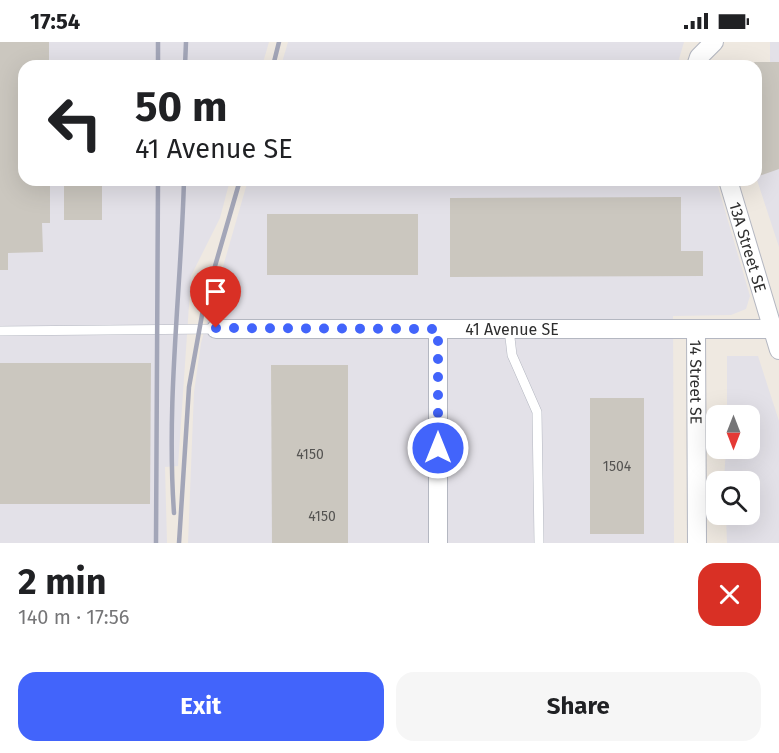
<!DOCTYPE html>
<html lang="en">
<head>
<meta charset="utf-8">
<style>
	:root { --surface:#fff; --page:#f6f6f6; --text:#202124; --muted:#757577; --accent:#4264fb }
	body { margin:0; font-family:"Fira Sans",sans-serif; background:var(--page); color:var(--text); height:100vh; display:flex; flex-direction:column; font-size:22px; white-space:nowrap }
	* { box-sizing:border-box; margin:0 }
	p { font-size:20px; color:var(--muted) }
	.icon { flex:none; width:33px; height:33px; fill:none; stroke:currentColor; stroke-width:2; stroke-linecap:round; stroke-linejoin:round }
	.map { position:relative; height:501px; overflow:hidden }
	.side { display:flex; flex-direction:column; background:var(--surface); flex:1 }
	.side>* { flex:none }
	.top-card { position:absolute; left:18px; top:18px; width:744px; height:126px; border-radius:18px; box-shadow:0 6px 24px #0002; background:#fff; color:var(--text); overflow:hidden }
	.needle { width:39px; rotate:180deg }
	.controls { position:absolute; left:706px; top:363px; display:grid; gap:12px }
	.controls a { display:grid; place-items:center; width:54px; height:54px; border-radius:12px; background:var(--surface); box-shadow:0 6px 24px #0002; font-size:30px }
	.pin { position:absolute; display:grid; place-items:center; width:51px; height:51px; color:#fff; margin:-62px -26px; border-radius:50% 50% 50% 0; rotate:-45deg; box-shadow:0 0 6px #0007 }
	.pin .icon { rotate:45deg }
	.me { position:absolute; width:66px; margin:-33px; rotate:0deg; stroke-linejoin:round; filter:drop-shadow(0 0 4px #0008) }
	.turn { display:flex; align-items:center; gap:21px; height:126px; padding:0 18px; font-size:27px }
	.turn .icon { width:78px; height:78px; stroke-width:2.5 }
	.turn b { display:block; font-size:42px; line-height:51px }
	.round { display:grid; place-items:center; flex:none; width:63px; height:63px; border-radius:18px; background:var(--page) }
	.overview { display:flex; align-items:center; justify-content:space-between; height:102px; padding:0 18px }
	h1 { font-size:36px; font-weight:700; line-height:45px }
	.cta { display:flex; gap:12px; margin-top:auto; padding:12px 18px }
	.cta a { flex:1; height:69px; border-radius:18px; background:var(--accent); color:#fff; font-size:24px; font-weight:700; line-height:69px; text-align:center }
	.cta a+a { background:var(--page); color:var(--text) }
	.status { display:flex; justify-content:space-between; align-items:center; height:42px; padding:0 30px; background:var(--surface); direction:ltr }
	.status svg { height:16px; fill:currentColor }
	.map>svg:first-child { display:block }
	.industrial { fill:#e3e1e8 }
	.building { fill:#cbc7bf }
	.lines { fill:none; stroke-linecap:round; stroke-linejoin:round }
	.service-casing { stroke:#b4b7c1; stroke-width:10 }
	.minor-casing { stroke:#b4b7c1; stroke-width:20 }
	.service { stroke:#fff; stroke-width:9 }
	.minor { stroke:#fff; stroke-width:18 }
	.rail { stroke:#a3a6b8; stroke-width:4.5 }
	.route { stroke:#4264fb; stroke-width:10; stroke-dasharray:0 18 }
	.labels { text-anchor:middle; stroke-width:6; stroke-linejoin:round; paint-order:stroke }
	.number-label { font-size:14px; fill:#555452 }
	.street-label { font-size:16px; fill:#2e2e2e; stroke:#fff }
</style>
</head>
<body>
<div class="status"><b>17:54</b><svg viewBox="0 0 49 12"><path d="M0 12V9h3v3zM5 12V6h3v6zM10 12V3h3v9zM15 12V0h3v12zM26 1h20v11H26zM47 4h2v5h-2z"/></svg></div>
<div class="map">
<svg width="779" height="501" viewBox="0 0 779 501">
	<rect width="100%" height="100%" fill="#efe9e1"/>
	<!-- industrial -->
	<g class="industrial">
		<polygon points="0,0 269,0 262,24 24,24 24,138 230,138 220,176 191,234 178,424 165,425 167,501 0,501"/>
		<polygon points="288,0 684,0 679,17 681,24 281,24"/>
		<polygon points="770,0 779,0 779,205 756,135 756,24 754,20 770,20"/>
		<polygon points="248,138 716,138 750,254 746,267 731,273 673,274 674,501 188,501 194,350 201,301"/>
		<polygon points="727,314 758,314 779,379 779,501 727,501 726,473 750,472 750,440 724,439 726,407 750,406 750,374 727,373"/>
	</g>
	<!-- building -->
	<g class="building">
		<polygon points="0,0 49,0 49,24 24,24 24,138 50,138 50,181 42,181 43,210 8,211 8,228 0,228"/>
		<polygon points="754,20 779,20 779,127 756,135 756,24"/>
		<rect x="64" y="138" width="38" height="40"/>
		<polygon points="681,155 681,209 703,209 703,234 450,235 450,156"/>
		<rect x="267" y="172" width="151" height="61"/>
		<polygon points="0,321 151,321 150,462 0,462"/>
		<polygon points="271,323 348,323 348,501 272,501"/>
		<rect x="590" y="356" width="54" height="136"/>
	</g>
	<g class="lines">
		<!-- service casing -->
		<g class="service-casing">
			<g id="service">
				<polyline points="509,287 512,313 537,370 539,501"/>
				<polyline points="0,289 216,287"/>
			</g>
		</g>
		<!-- minor casing -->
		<g class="minor-casing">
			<g id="minor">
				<polyline points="696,24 699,15 714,0"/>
				<path id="s1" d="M728,138L779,308"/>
				<path id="s2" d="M216,287H772"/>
				<path id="s3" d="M696,288L697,501"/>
				<polyline points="438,501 438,287"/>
			</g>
		</g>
		<!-- service -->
		<use href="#service" class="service"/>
		<!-- minor -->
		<use href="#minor" class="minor"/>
		<!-- rail -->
		<g class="rail">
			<polyline points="158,24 158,0"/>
			<polyline points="185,24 186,0"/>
			<polyline points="273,24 279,0"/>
			<path d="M174,471C166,359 181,249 184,138"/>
			<polyline points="156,501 158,138"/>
			<polyline points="179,501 189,345 204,262 240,138"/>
		</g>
	</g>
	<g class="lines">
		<!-- route -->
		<polyline class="route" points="216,286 438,287 438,406"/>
	</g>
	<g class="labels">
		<!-- number labels -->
		<g class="number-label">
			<text x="310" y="417">4150</text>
			<text x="617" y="429">1504</text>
			<text x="322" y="479">4150</text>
		</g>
		<!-- street labels -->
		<g class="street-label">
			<text dy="6" stroke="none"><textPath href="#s1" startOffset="70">13A Street SE</textPath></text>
			<text dy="6" stroke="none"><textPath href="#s2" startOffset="296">41 Avenue SE</textPath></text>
			<text dy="6" stroke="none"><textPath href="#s3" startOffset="52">14 Street SE</textPath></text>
		</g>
	</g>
</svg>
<div class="controls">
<a><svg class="needle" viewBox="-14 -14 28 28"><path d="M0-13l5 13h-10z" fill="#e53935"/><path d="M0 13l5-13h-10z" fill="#757577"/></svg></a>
<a><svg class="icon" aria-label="search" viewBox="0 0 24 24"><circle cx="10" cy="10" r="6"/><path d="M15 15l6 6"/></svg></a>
</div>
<div class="pin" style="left:216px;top:286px;background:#d93025"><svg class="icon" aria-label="arrive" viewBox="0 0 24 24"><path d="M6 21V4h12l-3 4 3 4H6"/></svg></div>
<svg class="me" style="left:438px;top:406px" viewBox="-20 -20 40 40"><circle r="17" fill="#4264fb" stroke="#fff" stroke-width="3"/><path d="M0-11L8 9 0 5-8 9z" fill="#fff"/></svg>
<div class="top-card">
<div class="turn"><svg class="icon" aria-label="left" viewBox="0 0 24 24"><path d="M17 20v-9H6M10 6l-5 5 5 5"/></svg><div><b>50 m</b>41 Avenue SE</div></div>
</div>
</div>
<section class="side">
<div class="overview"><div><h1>2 min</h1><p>140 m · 17:56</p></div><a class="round" style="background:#d93025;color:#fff"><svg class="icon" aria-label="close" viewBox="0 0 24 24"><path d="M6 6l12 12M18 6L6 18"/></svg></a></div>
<div class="cta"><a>Exit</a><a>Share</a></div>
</section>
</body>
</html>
